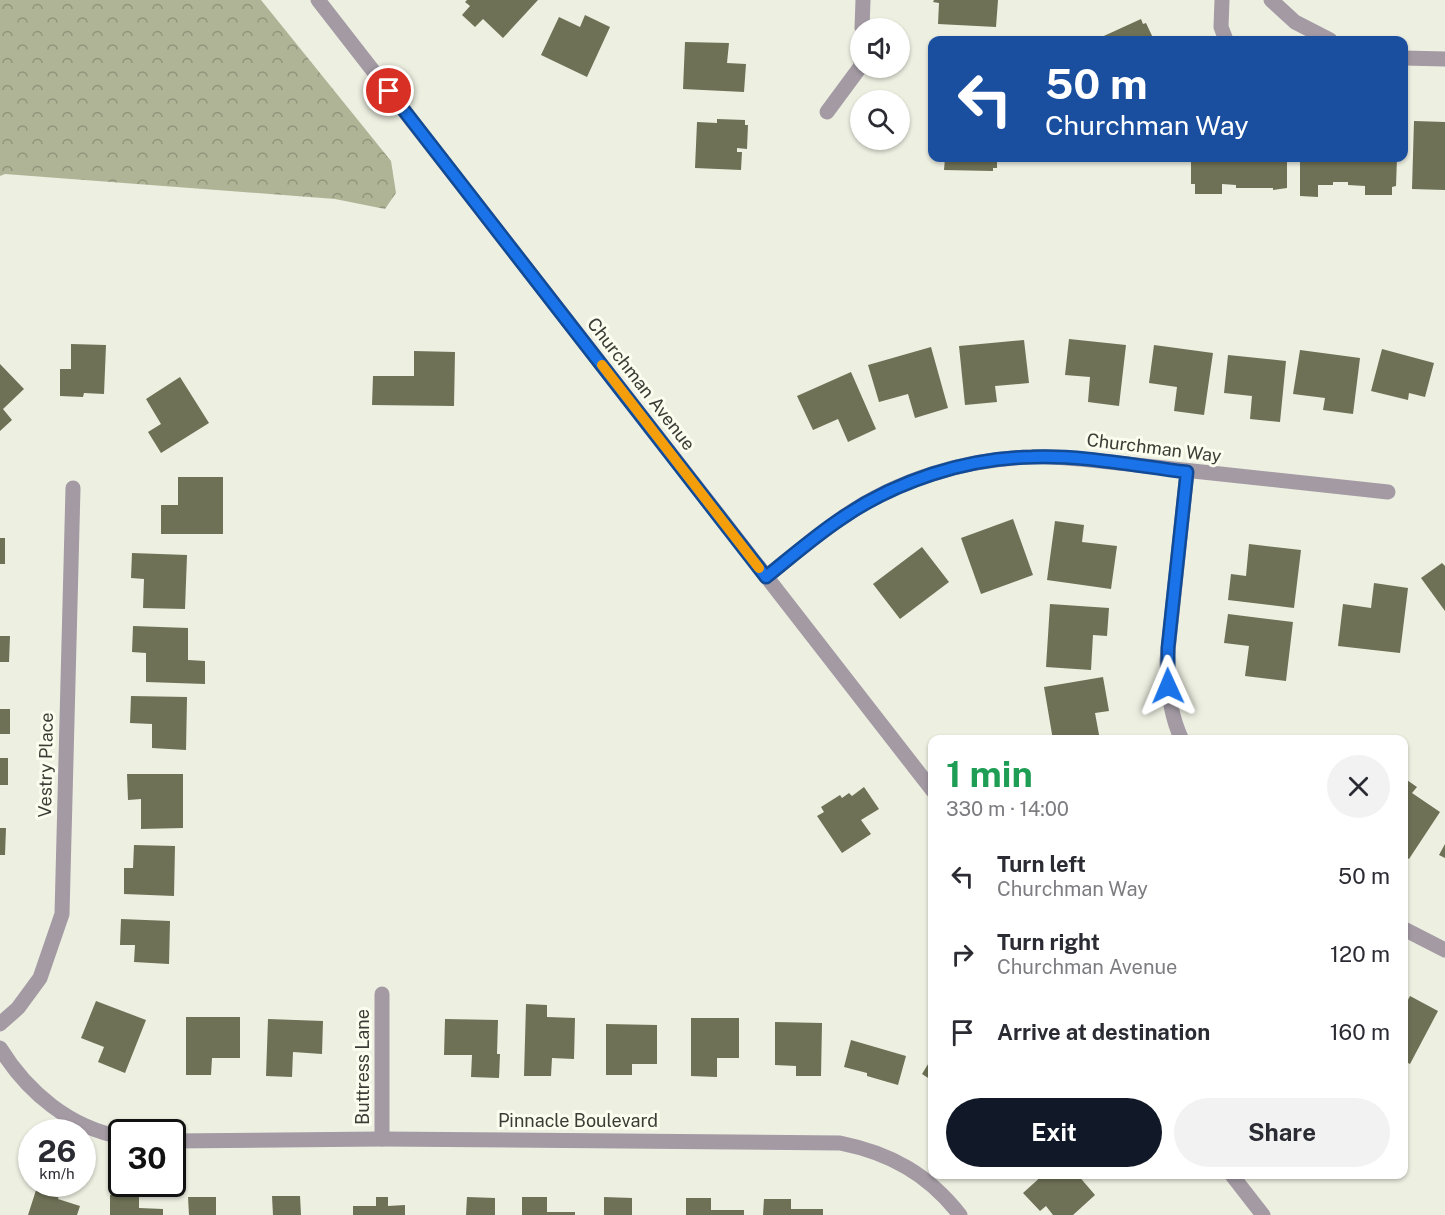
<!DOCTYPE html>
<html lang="en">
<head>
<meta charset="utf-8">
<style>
	:root { --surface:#fff; --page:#f2f2f3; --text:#2b2b33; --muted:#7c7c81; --accent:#111827 }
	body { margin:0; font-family:"Public Sans",sans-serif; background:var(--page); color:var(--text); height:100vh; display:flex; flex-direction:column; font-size:22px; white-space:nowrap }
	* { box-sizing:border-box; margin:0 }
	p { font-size:20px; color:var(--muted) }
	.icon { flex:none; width:33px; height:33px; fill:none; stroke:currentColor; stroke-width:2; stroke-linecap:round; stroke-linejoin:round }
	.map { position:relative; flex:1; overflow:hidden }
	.drawer { position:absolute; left:928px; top:735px; width:480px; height:444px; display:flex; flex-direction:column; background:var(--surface); border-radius:12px; box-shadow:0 2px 4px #0004 }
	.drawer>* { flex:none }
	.top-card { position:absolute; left:928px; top:36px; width:480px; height:126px; border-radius:12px; box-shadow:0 2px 4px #0004; background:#1a4fa0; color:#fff; overflow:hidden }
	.controls { position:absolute; left:850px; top:18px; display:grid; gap:12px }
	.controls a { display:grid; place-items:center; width:60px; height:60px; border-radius:50%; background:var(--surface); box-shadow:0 2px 4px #0004; font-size:30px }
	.speed { position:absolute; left:18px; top:1119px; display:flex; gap:12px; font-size:30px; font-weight:700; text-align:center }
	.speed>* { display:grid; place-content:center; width:78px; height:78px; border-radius:50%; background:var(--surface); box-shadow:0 2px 4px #0004; line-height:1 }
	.speed small { font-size:15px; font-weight:400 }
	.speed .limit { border:3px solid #111; border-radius:9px; background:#fff; color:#111 }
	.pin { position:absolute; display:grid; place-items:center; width:51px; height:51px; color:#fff; margin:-26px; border:3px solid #fff; border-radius:50%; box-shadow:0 2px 6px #0007 }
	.me { position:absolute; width:66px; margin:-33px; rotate:359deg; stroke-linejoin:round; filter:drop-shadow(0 0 4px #0008) }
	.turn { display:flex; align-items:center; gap:21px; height:126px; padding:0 18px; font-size:27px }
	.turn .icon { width:78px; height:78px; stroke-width:2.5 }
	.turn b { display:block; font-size:42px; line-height:51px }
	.round { display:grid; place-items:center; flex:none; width:63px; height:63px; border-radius:32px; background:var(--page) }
	.headline { display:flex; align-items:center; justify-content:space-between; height:102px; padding:0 18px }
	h1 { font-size:36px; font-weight:700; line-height:45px; color:#1e9e55 }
	.button { display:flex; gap:12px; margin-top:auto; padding:12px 18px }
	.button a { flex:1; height:69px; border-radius:36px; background:var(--accent); color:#fff; font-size:24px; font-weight:700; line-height:69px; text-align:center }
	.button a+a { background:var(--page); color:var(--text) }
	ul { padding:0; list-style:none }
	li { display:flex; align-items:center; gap:18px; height:78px; padding:0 18px }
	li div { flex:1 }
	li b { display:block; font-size:22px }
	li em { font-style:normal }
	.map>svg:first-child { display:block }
	.forest { fill:url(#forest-crowns) }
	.building { fill:#6e7155 }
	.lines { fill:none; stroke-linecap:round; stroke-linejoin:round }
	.minor { stroke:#a39aa4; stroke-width:15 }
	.route-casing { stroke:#114b97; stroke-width:15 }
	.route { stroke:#1a73e8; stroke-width:10 }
	.slow { stroke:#f59e0b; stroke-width:10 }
	.labels { text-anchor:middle; stroke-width:6; stroke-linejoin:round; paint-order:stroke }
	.street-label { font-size:18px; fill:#3b3c36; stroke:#fbfdee }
</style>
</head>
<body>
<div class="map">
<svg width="1445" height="1215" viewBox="0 0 1445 1215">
	<defs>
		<pattern id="forest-crowns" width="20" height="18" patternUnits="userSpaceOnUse" patternTransform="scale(1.5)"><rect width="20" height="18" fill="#b0b496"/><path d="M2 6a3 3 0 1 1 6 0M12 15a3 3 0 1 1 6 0" fill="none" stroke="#90947b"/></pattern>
	</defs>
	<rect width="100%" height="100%" fill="#edefe1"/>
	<!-- forest -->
	<polygon class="forest" points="0,0 261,0 391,161 396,193 385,209 335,199 5,174 0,176"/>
	<!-- building -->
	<g class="building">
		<polygon points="467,0 538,0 503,38 483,19 475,27 462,15 470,6 465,2"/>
		<polygon points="934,0 998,0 996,27 938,24 939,3 933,2"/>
		<polygon points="585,15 610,27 587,77 541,55 559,17 580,27"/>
		<polygon points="1141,19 1143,24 1146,23 1154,40 1095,40"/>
		<polygon points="685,42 729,43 727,63 746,64 744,92 683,89"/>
		<polygon points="717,119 745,120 745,125 748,125 747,149 737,148 737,152 742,152 741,170 695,168 697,122 717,123"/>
		<polygon points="1414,121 1445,122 1445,190 1412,189"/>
		<polygon points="930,122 933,122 933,147 929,147"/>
		<polygon points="945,158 997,158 997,168 993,168 993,171 944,170"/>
		<polygon points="1191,158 1287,158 1287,188 1273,190 1273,188 1236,188 1236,185 1222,184 1222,194 1195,194 1195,184 1191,184"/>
		<polygon points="1300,158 1397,158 1396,186 1392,187 1392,195 1365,195 1365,186 1348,185 1348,182 1333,182 1333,185 1318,185 1318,197 1300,196"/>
		<polygon points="1069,339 1126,345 1119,406 1088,402 1090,377 1065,375"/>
		<polygon points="1024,340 1029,383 995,386 997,402 965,405 959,346"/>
		<polygon points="71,344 106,345 104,394 84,393 83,397 60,396 60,369 71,369"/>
		<polygon points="1154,345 1213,353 1204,415 1174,411 1177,387 1149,383"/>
		<polygon points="931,347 948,408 915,418 908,394 879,402 868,365"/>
		<polygon points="1382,349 1434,363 1425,397 1409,393 1408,400 1371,391"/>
		<polygon points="1300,350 1360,358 1353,414 1323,410 1325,398 1293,394"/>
		<polygon points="414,351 455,352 454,406 372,405 373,376 414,376"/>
		<polygon points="1228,355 1286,361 1280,422 1250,419 1252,396 1224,393"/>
		<polygon points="0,364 24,389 3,409 12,420 0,431"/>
		<polygon points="851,372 876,429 848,442 838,419 813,430 797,396"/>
		<polygon points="180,377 209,423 161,453 148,432 161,424 146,399"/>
		<polygon points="178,477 223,477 223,534 161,534 161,505 178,505"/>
		<polygon points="1013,519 1033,575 981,594 961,538"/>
		<polygon points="1055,521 1084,525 1082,542 1117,546 1111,589 1047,580"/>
		<rect x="0" y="538" width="5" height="26"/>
		<polygon points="1249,544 1301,550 1294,608 1228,600 1231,574 1246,576"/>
		<polygon points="922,547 949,582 900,619 873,584"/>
		<polygon points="132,553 187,555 185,609 143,608 144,579 131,578"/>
		<polygon points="1442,563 1445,566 1445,611 1421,578"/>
		<polygon points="1374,583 1408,588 1400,653 1338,646 1343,604 1371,608"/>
		<polygon points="1050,604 1109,608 1107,636 1093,635 1091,670 1046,667"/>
		<polygon points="1228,614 1293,622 1286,681 1245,676 1249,646 1224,643"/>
		<polygon points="133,626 188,628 188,660 205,661 205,684 146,682 146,653 132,652"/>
		<polygon points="0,636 10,636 9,662 0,662"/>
		<polygon points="1103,677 1109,711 1095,713 1100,740 1053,740 1044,687"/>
		<polygon points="131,696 187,697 186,750 152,748 152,724 130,723"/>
		<rect x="0" y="709" width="10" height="25"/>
		<rect x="0" y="758" width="8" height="27"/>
		<polygon points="127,774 183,774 183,828 141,829 141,799 128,800"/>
		<polygon points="1404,778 1417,787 1412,793 1440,812 1409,859 1404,856"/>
		<polygon points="864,787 879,809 861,820 871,834 842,853 817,816 824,812 821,807 840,795 842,798 849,793 852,796"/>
		<polygon points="0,828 6,828 5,855 0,855"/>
		<polygon points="1445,844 1445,858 1439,855"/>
		<polygon points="134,845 175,846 174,896 124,894 124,868 133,868"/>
		<polygon points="121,919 170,921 169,964 134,962 135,945 120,945"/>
		<polygon points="1410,996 1438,1011 1410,1064 1404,1061 1404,1007"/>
		<polygon points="96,1001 146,1020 125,1073 98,1062 104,1047 81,1038"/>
		<polygon points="526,1004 547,1005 547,1017 575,1018 574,1059 552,1058 551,1076 524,1076"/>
		<polygon points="186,1017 240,1017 240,1058 212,1058 211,1075 186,1075"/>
		<polygon points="691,1018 739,1018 739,1058 717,1058 717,1077 691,1076"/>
		<polygon points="268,1019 323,1021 322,1054 293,1052 292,1077 266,1076"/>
		<polygon points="445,1019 498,1020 497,1054 500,1054 499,1078 471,1077 472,1055 444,1055"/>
		<polygon points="775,1022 822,1023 821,1076 796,1076 796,1066 775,1065"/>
		<polygon points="606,1024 657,1025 657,1064 632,1064 632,1075 606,1075"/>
		<polygon points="851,1040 906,1056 898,1085 867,1076 867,1073 844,1067"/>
		<polygon points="933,1056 933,1081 922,1074"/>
		<polygon points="1044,1174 1077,1174 1095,1195 1073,1215 1053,1215 1046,1206 1040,1211 1023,1193"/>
		<polygon points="38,1184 62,1184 58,1199 80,1206 77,1215 28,1215"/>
		<polygon points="110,1195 139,1195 139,1208 163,1209 163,1215 110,1215"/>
		<polygon points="272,1196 300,1196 301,1215 273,1215"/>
		<polygon points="188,1197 216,1197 216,1215 189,1215"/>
		<polygon points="376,1197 388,1197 388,1206 405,1205 405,1215 353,1215 353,1206 376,1206"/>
		<polygon points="467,1197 495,1198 495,1215 466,1215"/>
		<polygon points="522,1197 547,1197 547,1212 575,1212 575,1215 522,1215"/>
		<polygon points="604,1197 632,1198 632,1215 604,1215"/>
		<polygon points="686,1198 711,1198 711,1210 744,1210 744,1215 686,1215"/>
		<polygon points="764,1199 791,1199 791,1209 823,1209 823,1215 763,1215"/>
	</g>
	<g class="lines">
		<!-- minor -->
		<g class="minor">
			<polyline points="318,0 933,791"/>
			<polyline points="1222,0 1221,27 1226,40"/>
			<polyline points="1271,0 1295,22 1330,40"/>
			<polyline points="862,28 863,0"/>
			<polyline points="1404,58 1445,59"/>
			<polyline points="827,112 861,66 861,53"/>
			<path d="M766,577C791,557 815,536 842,518C896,480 965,459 1031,457C1048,456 1065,458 1081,459L1388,492"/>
			<path d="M1182,740C1170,715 1167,687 1167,660L1187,472"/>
			<polyline points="1404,929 1445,950"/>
			<polyline points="0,1024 18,1008 40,978 62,914 73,488"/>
			<path d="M0,1048C27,1092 70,1128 122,1137"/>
			<polyline points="382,1139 382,994"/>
			<path d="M172,1141L382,1139L840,1143C890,1153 928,1174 960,1215"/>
			<polyline points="1231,1174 1263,1215"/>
		</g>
	</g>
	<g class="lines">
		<!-- route casing -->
		<g class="route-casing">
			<path id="route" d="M389,91L766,577C791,557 815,536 842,518C896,481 966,458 1032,457C1083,455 1136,466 1187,472L1168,648V686"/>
		</g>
		<!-- route -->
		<use href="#route" class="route"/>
		<!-- slow -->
		<polyline class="slow" points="602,365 759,568"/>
	</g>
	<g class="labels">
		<!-- street labels -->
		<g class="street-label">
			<text transform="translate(641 384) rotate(52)" y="6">Churchman Avenue</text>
			<text transform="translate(1154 448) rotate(7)" y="6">Churchman Way</text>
			<text transform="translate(46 765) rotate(-89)" y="6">Vestry Place</text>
			<text transform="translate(363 1067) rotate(-90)" y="6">Buttress Lane</text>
			<text x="578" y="1127">Pinnacle Boulevard</text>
		</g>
	</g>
</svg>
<div class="controls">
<a><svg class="icon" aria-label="sound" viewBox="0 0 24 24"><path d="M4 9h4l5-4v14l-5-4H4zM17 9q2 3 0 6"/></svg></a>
<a><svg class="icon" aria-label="search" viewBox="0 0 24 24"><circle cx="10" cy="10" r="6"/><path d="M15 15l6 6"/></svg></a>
</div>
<div class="speed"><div>26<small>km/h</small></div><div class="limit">30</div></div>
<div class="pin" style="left:389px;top:91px;background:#d93025"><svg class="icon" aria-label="arrive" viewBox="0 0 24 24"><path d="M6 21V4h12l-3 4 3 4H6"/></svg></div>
<svg class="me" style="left:1168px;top:686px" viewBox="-20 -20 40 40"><path d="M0-17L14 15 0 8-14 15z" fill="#1a73e8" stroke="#fff" stroke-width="4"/></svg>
<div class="top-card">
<div class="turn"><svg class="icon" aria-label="left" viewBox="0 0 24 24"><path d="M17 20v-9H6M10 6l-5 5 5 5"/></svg><div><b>50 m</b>Churchman Way</div></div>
</div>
<section class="drawer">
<div class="headline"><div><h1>1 min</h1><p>330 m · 14:00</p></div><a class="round"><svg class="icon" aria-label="close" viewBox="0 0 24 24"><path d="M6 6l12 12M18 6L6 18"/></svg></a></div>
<ul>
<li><svg class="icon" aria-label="left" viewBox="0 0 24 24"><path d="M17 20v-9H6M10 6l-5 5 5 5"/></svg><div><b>Turn left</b><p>Churchman Way</p></div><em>50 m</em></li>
<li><svg class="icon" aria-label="right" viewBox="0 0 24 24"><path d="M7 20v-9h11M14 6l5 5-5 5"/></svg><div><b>Turn right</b><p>Churchman Avenue</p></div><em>120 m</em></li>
<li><svg class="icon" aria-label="arrive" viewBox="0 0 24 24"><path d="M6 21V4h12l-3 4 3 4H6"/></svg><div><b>Arrive at destination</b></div><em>160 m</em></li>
</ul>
<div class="button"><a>Exit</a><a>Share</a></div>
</section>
</div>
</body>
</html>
